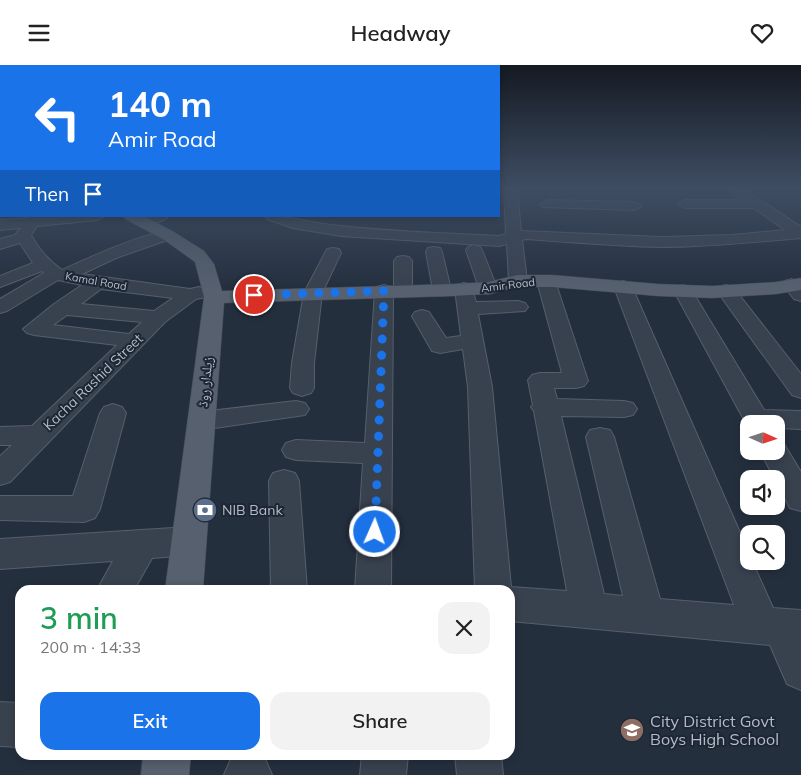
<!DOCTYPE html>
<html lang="en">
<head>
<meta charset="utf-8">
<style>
	:root { --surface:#fff; --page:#f2f2f2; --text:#222; --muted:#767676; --accent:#1a73e8 }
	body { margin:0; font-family:Mulish,"Noto Naskh Arabic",sans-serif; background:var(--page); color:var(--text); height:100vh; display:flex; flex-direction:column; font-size:19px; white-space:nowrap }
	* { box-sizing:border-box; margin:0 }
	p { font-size:16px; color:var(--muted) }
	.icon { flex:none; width:28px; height:28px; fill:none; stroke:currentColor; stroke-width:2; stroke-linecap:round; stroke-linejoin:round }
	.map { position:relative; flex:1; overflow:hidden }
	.side { position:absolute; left:15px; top:520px; width:500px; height:175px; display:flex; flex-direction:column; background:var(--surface); border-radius:15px; box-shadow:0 2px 8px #0003 }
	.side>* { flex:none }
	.guide { position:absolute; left:0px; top:0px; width:500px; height:152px; box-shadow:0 2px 8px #0003; background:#1a73e8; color:#fff; overflow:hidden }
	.needle { width:32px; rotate:93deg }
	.fabs { position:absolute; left:740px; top:350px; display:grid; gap:10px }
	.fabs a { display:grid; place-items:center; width:45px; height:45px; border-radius:10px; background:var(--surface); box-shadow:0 2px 8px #0003; font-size:25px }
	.pin { position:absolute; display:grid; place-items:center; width:42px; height:42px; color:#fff; margin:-21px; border:2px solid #fff; border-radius:50%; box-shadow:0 1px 5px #0007 }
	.me { position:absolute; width:55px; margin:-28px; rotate:2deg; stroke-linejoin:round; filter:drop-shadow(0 0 4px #0008) }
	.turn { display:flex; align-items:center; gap:18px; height:105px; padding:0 25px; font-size:22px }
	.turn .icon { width:65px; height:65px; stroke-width:2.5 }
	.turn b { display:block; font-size:35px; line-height:42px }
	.then { display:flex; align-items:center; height:48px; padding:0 25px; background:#0003; gap:10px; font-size:19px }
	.round { display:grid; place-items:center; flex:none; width:52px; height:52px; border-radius:15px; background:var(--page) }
	.overview { display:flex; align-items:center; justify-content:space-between; height:85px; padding:0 25px }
	h1 { font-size:30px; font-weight:600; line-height:38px; color:#1e9e55 }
	.button { display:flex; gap:10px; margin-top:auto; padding:10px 25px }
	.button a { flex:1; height:58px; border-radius:15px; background:var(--accent); color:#fff; font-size:20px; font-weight:600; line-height:58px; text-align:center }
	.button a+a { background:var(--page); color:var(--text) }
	header { display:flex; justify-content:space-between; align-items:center; height:65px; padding:0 25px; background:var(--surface); font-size:22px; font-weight:600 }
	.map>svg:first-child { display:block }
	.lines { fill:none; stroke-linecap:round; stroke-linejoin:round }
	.minor-casing { stroke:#565f6c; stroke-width:2 }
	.major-casing { stroke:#414a57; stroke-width:1 }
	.minor { fill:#38414e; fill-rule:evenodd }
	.major { fill:#56606e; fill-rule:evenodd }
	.route { stroke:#1a73e8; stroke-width:9; stroke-dasharray:0 16.2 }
	.labels { text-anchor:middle; stroke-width:4; stroke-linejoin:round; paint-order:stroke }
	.far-street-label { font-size:11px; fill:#b4bcc9; stroke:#1d2633 }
	.street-label { font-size:14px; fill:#b4bcc9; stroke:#1d2633 }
	.poi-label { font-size:14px; fill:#b4bcc9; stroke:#1d2633; text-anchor:start }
	.near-poi-label { font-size:16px; fill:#b4bcc9; stroke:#1d2633; text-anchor:start }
</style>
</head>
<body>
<header><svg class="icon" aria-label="menu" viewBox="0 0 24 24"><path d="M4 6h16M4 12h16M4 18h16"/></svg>Headway<svg class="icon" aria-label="heart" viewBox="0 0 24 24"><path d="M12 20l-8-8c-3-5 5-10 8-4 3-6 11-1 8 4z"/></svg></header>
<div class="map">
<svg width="801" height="710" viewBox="0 0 801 710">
	<rect width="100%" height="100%" fill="#242f3e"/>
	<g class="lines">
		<!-- minor casing -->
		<g class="minor-casing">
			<g id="minor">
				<path d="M504,124H517L521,166L661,172L732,170L785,165L754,143H685L678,139L685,135H742L729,124H744L801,162V173C754,177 707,182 660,182C615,181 571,177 526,174L522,175L527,216L524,220L518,221L512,220L509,216L507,179L499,181L341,171L293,163L267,154L265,151C291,151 315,159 341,161C393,167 446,168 499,171L506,169Z"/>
				<rect x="0" y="133" width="1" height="8"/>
				<polygon points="547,135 635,137 642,141 635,145 542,142 540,139"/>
				<path d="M29,151H105L98,155L37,161L31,170C38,183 49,196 62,205C82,196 154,162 173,167L175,170L173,173L116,193L82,209L190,224L199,222L206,224L208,228L206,232L196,234L165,257L10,417L0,420V391L12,380H0V362L32,361L117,280L34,270L27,268L23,264L54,239L82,220L58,215L7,246L0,248V234L44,208L42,206L0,222V211L33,198L20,178L0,184V174L15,170L21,163L0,165V155L28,153ZM101,224L173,233L154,246L81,239ZM67,250L142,257L129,269L53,260Z"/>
				<path d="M145,151H169C163,157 147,161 139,159L137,156L139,153Z"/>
				<polygon points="474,180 480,182 482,185 497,223 495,227 488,229 481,227 479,223 466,185 468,182"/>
				<polygon points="434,182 440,183 442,187 451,225 449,229 442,231 435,229 433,225 426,187 428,183"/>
				<polygon points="333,183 339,184 341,188 322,228 314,298 314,323 311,328 302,331 293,328 290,323 292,298 304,228 325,188 327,184"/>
				<polygon points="403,191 409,192 412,196 412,226 410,230 403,232 396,230 394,226 394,196 397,192"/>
				<polygon points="546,211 552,212 555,216 588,316 584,321 576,323 554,323 557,334 624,336 633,338 637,344 633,350 624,352 561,351 604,529 623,531 586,372 590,365 600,363 610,365 614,372 660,534 734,540 614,222 616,218 623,216 630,218 632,222 749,488 749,496 752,496 773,543 801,545 801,625 787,619 770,580 510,556 510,525 475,525 468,322 463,284 440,288 432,286 412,251 415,247 422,245 429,247 446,273 461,271 455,224 457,220 464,218 471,220 476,237 518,236 525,238 528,242 525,246 478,249 492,322 511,522 567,526 534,346 531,342 533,340 528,315 532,310 540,308 562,308 537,216 540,212"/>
				<polygon points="792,214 801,219 801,236 794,234 783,220 785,216"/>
				<polygon points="384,220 391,222 393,226 391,525 355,525 363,398 296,395 286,392 282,385 286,378 296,375 365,378 375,226 377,222"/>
				<polygon points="683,220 690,222 692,226 764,345 801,346 801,364 776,363 776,359 749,359 749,364 674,226 676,222"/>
				<polygon points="726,220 733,222 801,309 801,333 792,330 717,226 719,222"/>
				<polygon points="296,336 305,338 309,344 305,350 201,365 192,362 188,356 192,350 201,347"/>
				<polygon points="113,339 122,342 126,348 100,444 95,453 84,457 0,455 0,431 73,431 100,348 104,342"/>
				<polygon points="776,377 784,379 801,407 801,446 790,443 760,386 776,386"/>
				<polygon points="284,405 295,408 299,416 307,525 271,525 269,416 273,408"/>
				<polygon points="189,462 201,466 206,476 201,486 189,490 152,493 134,525 97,525 113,496 0,504 0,474"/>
				<polygon points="0,637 20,638 20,682 0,681"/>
				<polygon points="239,690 257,690 265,694 272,710 224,710 231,694"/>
				<polygon points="362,690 408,690 406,710 360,710"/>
				<polygon points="455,690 501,690 503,710 457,710"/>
			</g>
		</g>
		<!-- major casing -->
		<g class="major-casing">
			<g id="major">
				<polygon points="123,151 144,151 174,167 204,186 214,199 222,226 453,219 488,217 518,210 552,210 658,219 712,221 776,217 801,213 801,225 776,229 712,233 658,231 552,222 518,222 488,229 453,231 224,238 203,525 165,525 204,232 195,197 163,174 125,154"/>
				<polygon points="143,690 191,690 189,710 141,710"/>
			</g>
		</g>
		<!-- minor -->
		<use href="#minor" class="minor"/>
		<!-- major -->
		<use href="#major" class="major"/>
	</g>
	<!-- sky -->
	<linearGradient id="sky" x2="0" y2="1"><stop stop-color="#141a22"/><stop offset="0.55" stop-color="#3f4d63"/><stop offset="1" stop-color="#3f4d63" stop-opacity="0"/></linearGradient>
	<rect width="801" height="224" fill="url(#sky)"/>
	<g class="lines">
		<!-- route -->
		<polyline class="route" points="254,230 384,226 375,467"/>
	</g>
	<!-- icons -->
	<defs>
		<g id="bank-disc" transform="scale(1.25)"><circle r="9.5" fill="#5c6f8a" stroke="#1d2633"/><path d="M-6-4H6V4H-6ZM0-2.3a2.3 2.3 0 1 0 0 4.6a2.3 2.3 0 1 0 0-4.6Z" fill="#fff"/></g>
		<g id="school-disc" transform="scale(1.25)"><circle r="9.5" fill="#8d6e63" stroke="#1d2633"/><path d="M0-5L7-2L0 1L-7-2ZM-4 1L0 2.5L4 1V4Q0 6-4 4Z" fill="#fff"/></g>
	</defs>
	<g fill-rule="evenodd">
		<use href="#bank-disc" x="205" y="445"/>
		<use href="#school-disc" x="632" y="665"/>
	</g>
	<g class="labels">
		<!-- far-street labels -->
		<g class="far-street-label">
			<text transform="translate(96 216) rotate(10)" y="4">Kamal Road</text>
			<text transform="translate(508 220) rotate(-7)" y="4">Amir Road</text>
		</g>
		<!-- street labels -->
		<g class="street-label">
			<text transform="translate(93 317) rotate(-44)" y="5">Kacha Rashid Street</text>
			<text transform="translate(205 317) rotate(-84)" y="5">زیلدار روڈ</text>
		</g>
		<!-- poi labels -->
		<g class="poi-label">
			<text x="222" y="450">NIB Bank</text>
		</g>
		<!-- near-poi labels -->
		<g class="near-poi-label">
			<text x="650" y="662">City District Govt<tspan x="650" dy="18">Boys High School</tspan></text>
		</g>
	</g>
</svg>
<div class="fabs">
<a><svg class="needle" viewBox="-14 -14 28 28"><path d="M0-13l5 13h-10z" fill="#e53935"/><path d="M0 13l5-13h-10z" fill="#767676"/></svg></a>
<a><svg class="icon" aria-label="sound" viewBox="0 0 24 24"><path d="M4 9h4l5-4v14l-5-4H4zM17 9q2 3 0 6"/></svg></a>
<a><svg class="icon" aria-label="search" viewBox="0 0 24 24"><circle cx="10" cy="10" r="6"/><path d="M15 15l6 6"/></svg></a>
</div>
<div class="pin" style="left:254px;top:230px;background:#d93025"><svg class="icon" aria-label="arrive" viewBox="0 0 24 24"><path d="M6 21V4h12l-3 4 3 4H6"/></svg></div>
<svg class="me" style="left:375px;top:467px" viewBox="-20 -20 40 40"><circle r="17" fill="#1a73e8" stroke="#fff" stroke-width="3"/><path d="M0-11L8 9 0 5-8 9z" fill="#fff"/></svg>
<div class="guide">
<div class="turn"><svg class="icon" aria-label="left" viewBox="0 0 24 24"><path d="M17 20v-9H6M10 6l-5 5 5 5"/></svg><div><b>140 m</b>Amir Road</div></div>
<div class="then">Then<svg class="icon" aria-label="arrive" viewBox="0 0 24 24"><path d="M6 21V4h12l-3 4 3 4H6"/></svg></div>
</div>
<section class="side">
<div class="overview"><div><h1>3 min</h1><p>200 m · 14:33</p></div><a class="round"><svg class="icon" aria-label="close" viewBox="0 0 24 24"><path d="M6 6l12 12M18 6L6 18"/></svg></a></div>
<div class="button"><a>Exit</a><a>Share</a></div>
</section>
</div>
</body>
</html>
